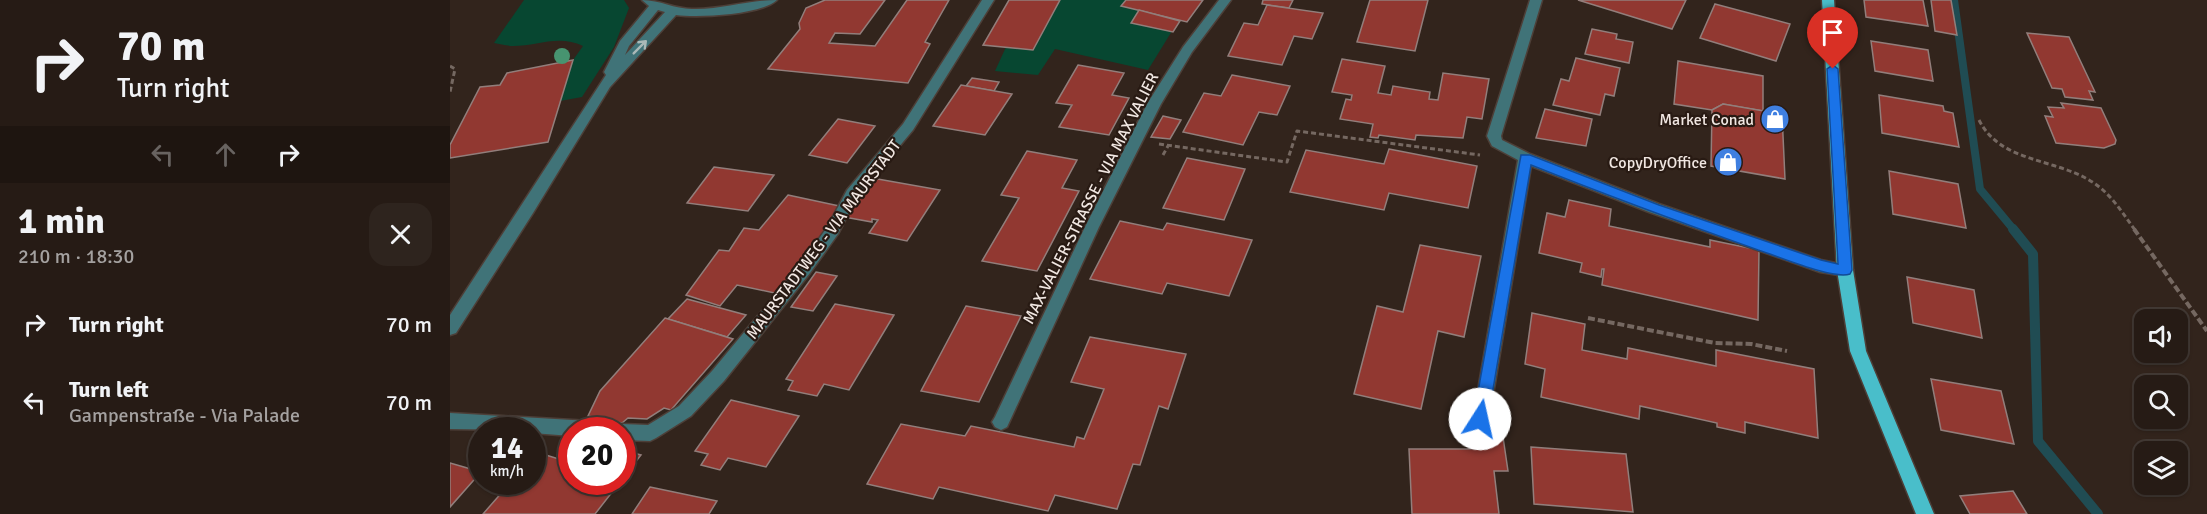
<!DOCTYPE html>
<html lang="en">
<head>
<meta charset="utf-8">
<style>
	:root { --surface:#261b15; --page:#2e241e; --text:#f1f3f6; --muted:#a4a1a0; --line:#423934 }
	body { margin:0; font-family:Signika,sans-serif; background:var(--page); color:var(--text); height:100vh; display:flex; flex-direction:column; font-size:22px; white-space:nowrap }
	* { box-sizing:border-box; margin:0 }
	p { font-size:20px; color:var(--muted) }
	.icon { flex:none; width:33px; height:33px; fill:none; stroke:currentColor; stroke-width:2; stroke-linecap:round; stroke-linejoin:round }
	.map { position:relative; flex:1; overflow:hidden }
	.sheet { display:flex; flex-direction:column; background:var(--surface); width:450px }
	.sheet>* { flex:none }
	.hud { background:#261b15; color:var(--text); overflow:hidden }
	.tools { position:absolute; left:1684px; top:309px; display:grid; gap:12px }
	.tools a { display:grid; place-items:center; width:54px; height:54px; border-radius:12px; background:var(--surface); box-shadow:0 2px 4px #0004,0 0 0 2px var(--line); font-size:30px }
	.speed { position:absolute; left:18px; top:417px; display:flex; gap:12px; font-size:30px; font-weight:700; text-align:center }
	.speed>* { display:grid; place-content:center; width:78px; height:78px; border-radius:50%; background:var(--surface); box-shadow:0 2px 4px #0004,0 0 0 2px var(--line); line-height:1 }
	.speed small { font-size:15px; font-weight:400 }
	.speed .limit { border:9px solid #d22; background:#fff; color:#111 }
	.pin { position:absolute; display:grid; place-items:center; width:51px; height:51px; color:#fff; margin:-62px -26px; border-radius:50% 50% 50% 0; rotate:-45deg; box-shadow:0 0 6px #0007 }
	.pin .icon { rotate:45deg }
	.me { position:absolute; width:66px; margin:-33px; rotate:10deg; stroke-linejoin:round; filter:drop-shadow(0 0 4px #0008) }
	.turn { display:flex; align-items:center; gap:21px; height:126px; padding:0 18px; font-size:27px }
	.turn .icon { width:78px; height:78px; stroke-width:2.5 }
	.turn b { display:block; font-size:42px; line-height:51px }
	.lanes { display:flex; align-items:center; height:57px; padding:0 18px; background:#0003; justify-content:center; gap:30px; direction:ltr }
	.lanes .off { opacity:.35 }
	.round { display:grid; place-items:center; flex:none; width:63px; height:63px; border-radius:18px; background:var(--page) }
	.overview { display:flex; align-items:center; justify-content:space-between; height:102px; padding:0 18px }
	h1 { font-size:36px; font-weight:700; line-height:45px }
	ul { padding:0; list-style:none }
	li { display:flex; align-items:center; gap:18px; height:78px; padding:0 18px }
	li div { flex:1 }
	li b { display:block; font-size:22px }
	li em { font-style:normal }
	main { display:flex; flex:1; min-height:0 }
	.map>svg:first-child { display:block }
	.green { fill:#074731 }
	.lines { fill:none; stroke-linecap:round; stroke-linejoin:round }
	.stream-far1 { stroke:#204c53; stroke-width:8 }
	.stream { stroke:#204c53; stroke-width:10 }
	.building { fill:#913831; stroke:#927e7b; stroke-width:1.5 }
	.minor-casing { stroke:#4d3f38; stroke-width:3 }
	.major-casing { stroke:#4d3f38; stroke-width:3 }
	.path-far1 { stroke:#756861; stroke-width:3; stroke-dasharray:5 3; stroke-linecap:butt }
	.path { stroke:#756861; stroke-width:4; stroke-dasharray:7 3; stroke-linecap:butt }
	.minor { fill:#407378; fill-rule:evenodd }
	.major { fill:#49beca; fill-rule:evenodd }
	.tree { fill:#479470 }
	.oneway { stroke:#aab9b8 }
	.route { fill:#1a73e8; stroke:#114b97; stroke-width:1.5 }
	.labels { text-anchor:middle; stroke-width:4.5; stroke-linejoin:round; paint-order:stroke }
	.poi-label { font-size:16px; fill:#f1e7e2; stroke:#281a13; text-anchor:end }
	.street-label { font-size:16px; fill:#f1e7e2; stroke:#281a13 }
</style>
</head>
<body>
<main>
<section class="sheet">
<div class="hud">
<div class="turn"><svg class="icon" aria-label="right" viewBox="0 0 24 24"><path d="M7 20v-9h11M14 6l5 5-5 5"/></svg><div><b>70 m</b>Turn right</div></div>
<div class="lanes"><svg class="icon off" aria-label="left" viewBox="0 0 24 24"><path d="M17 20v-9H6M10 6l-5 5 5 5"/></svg><svg class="icon off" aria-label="ahead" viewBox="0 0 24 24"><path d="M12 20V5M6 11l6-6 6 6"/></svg><svg class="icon" aria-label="right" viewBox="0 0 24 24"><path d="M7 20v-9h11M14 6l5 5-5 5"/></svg></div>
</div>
<div class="overview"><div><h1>1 min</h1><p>210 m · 18:30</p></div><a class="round"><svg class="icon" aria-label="close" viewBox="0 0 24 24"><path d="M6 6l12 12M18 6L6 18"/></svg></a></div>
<ul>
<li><svg class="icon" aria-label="right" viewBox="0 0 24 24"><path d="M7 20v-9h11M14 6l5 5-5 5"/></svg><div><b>Turn right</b></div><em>70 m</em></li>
<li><svg class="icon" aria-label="left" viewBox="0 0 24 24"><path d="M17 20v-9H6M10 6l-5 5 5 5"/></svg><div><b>Turn left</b><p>Gampenstraße - Via Palade</p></div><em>70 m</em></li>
</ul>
</section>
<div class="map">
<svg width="1757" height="514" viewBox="0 0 1757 514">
	<rect width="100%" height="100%" fill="#32241c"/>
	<!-- green -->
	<g class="green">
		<path d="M74,0H174L179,8L164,47L132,97L110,101L123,60L133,46C109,34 87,46 63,46C57,46 50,44 44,43Z"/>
		<polygon points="610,0 676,0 672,6 689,10 681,23 722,31 698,70 605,49 588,75 545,71 556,47 583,50"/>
	</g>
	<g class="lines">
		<!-- stream-far1 -->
		<polyline class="stream-far1" points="1504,0 1530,189 1564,230"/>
		<!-- stream -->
		<polyline class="stream" points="1563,229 1583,254 1588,441 1648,514"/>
	</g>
	<!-- building -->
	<g class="building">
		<polygon points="375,0 435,0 410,34 385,33 379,43 425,46 457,0 499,0 475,42 480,44 458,83 318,69 350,29 349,23 356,8"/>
		<polygon points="559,0 610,0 583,50 533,45"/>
		<polygon points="676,0 753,0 737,22 671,6"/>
		<polygon points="813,0 843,0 839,8 812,4"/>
		<polygon points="920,0 978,0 965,51 907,42"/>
		<polygon points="1128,0 1236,0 1222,29"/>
		<polygon points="1414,0 1473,0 1478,26 1416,17"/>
		<polygon points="1481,0 1501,0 1507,35 1485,31"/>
		<polygon points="1265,4 1340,24 1326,61 1250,38"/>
		<polygon points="817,5 873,13 862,39 844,36 832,65 778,56 794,23 808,25"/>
		<polygon points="689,10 730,21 723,32 681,23"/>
		<polygon points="1142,29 1167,34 1166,39 1183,42 1179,63 1135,54"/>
		<polygon points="1577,33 1619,37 1645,92 1639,91 1643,100 1615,97 1612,89 1602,88"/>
		<polygon points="1421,41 1478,50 1483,81 1425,71"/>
		<polygon points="1126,58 1170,68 1164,96 1155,94 1150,115 1103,105 1111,79 1119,81"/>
		<polygon points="892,59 935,66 928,93 941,95 943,86 980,92 979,99 988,100 993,73 1039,79 1032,119 1017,117 1013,138 966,135 965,140 929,135 928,138 920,137 923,124 890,119 896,99 901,100 902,95 882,92"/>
		<polygon points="123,60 98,142 0,158 0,145 30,87 50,85 57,73"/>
		<polygon points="1228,61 1313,76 1313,111 1273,104 1262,110 1224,104"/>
		<polygon points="628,65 674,73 662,95 679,98 659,135 609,127 622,105 606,103"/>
		<polygon points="782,75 840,86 827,115 809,112 793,145 733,132 754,93 771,96"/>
		<polygon points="522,78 549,82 544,91 516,86"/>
		<polygon points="511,85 562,94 535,135 483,126"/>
		<polygon points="1429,95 1493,106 1494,111 1503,113 1509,147 1432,133"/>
		<polygon points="1611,103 1651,108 1666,140 1665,144 1654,148 1606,143 1595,116 1603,117 1598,107 1614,108"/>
		<polygon points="1273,104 1332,114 1335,179 1261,166 1262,110"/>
		<polygon points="1095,109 1142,119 1136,146 1086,138"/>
		<polygon points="713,116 731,120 720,139 701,137"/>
		<polygon points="388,119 425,126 397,163 359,155"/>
		<polygon points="939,149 1027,166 1018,208 939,193 934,210 840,192 856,150 934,164"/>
		<polygon points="577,151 627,160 612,188 629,191 587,271 532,261 569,198 551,195"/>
		<polygon points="737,158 795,169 774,220 713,208"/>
		<polygon points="264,167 324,175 298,211 237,203"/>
		<polygon points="1439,171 1508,184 1516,228 1443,214"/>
		<polygon points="422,178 490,190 457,241 419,233 428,220 422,219 422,222 394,217"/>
		<polygon points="338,195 394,207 329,294 287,285 270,306 236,295 269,250 279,251 294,228 309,230"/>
		<polygon points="1119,200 1161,209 1159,226 1260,247 1260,240 1309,250 1308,320 1152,285 1154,269 1152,269 1151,277 1130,272 1132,263 1089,253 1097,213 1115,217"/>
		<polygon points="670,221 713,230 717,223 802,240 779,296 717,283 712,294 640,279"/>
		<polygon points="970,245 1031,256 1014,337 988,331 971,409 904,394 927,306 953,312"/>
		<polygon points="366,272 387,276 363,311 341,307"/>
		<polygon points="1457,277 1524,290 1532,338 1463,323"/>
		<polygon points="237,299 296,315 277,337 218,319"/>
		<polygon points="385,304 444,315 399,390 374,384 367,396 338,390 343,381 336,379"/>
		<polygon points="516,306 571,316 529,402 471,391"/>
		<polygon points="1082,313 1135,324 1132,350 1177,359 1178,348 1266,366 1266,350 1364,369 1368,438 1295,422 1295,433 1267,427 1267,423 1190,406 1189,419 1091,397 1095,369 1075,364"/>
		<polygon points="215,318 283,339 221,410 214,408 197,419 178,418 172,423 138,416 150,391"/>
		<polygon points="640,337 736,354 718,409 709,406 690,465 683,464 667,509 605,495 598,511 489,487 483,499 417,484 451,424 515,436 521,426 624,447 627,437 634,439 654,389 621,382"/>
		<polygon points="1481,379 1551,391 1564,444 1491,430"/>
		<polygon points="281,400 349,416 316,467 278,458 270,470 251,465 258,454 245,451"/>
		<polygon points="1036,437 1053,437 1058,471 1044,471 1049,514 962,514 959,449 1037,449"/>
		<polygon points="1081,447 1176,454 1183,512 1084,504"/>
		<polygon points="172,450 191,455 172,479"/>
		<polygon points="86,452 122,463 122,482 170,482 145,514 33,514 61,482 82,482 82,457"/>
		<polygon points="0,463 31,472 0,507"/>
		<polygon points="200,487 267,501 259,514 182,514"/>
		<polygon points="1563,491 1577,514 1520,514 1510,496"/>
	</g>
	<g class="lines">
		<!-- minor casing -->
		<g class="minor-casing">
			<g id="minor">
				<path d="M192,0C210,0 224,9 242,9C271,10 298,0 327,0C311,15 248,18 226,15L160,87L83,213L6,333L0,335V315L156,75L154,72L170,41L199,6ZM208,10L215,12L175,55L179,46Z"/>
				<polygon points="532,0 544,0 463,130 407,197 388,234 360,273 274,381 241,416 206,438 200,441 172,440 172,430 122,430 122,436 82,433 82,430 0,429 0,413 157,422 163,425 165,429 172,424 198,425 229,406 262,371 350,265 378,226 397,190 453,124"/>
				<polygon points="769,0 781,0 742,52 711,104 649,227 557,427 551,430 545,427 542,422 545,417 635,227 697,104 733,47"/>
				<polygon points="1080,0 1092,0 1051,136 1052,140 1080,154 1209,204 1371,260 1400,266 1403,270 1400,274 1395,276 1370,272 1199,212 1081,166 1039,419 1037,424 1031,427 1025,424 1023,419 1068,160 1042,146 1037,136"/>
			</g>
		</g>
		<!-- major casing -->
		<g class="major-casing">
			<polygon id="major" points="1372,0 1384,0 1403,270 1416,351 1484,514 1466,514 1400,351 1387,270"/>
		</g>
		<!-- path-far1 -->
		<g class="path-far1">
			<polyline points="0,66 5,69 0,92"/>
			<path d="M1529,120C1550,162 1602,158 1639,180C1660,192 1671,211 1685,230"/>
			<polyline points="709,144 837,162 847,131 1030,155"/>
			<polyline points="713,155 718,146"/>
		</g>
		<!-- path -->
		<g class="path">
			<polyline points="1684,229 1757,331"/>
			<polyline points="1138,318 1265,343 1301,344 1337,351"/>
		</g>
		<!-- minor -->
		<use href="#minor" class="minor"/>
		<!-- major -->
		<use href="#major" class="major"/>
	</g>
	<!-- trees -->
	<circle class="tree" cx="112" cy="56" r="8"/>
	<!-- one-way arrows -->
	<defs><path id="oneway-shaft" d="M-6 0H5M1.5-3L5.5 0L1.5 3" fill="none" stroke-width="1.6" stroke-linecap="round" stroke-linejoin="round" transform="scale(1.5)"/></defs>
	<use class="oneway" href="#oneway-shaft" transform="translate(190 47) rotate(-45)"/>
	<!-- route -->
	<path class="route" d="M1383,65L1388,69L1402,270L1400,274C1383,280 1328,256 1308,250C1232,223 1156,195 1081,165L1038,419L1036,424L1030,426L1025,424L1023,419L1071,155H1080L1209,205L1371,260L1388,264L1377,69Z"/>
	<!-- icons -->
	<defs>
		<g id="shop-disc" transform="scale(1.5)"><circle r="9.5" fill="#3f7fe0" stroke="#281a13"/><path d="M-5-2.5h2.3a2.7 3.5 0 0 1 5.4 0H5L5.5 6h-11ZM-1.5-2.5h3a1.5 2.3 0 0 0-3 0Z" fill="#fff"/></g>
	</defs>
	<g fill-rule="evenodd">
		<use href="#shop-disc" x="1325" y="119"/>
		<use href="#shop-disc" x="1278" y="162"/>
	</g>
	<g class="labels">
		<!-- poi labels -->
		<g class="poi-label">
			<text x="1304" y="125">Market Conad</text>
			<text x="1257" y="168">CopyDryOffice</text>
		</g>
		<!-- street labels -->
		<g class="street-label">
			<text transform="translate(640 198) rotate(-63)" y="6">MAX-VALIER-STRASSE - VIA MAX VALIER</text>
			<text transform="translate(373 239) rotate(-53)" y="6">MAURSTADTWEG - VIA MAURSTADT</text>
		</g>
	</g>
</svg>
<div class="tools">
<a><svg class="icon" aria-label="sound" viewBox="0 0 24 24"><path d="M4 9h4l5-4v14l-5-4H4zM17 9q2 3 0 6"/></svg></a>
<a><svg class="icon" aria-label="search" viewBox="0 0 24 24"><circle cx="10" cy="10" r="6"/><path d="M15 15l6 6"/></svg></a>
<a><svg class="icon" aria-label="layers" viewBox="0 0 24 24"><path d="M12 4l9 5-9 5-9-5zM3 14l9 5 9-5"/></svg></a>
</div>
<div class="speed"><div>14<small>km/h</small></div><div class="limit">20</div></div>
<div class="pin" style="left:1383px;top:69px;background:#d93025"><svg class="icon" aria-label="arrive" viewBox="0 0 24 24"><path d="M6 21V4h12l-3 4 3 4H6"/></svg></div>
<svg class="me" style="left:1030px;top:419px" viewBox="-20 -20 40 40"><circle r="19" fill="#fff"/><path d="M0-13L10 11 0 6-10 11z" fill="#1a73e8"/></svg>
</div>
</main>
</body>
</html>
